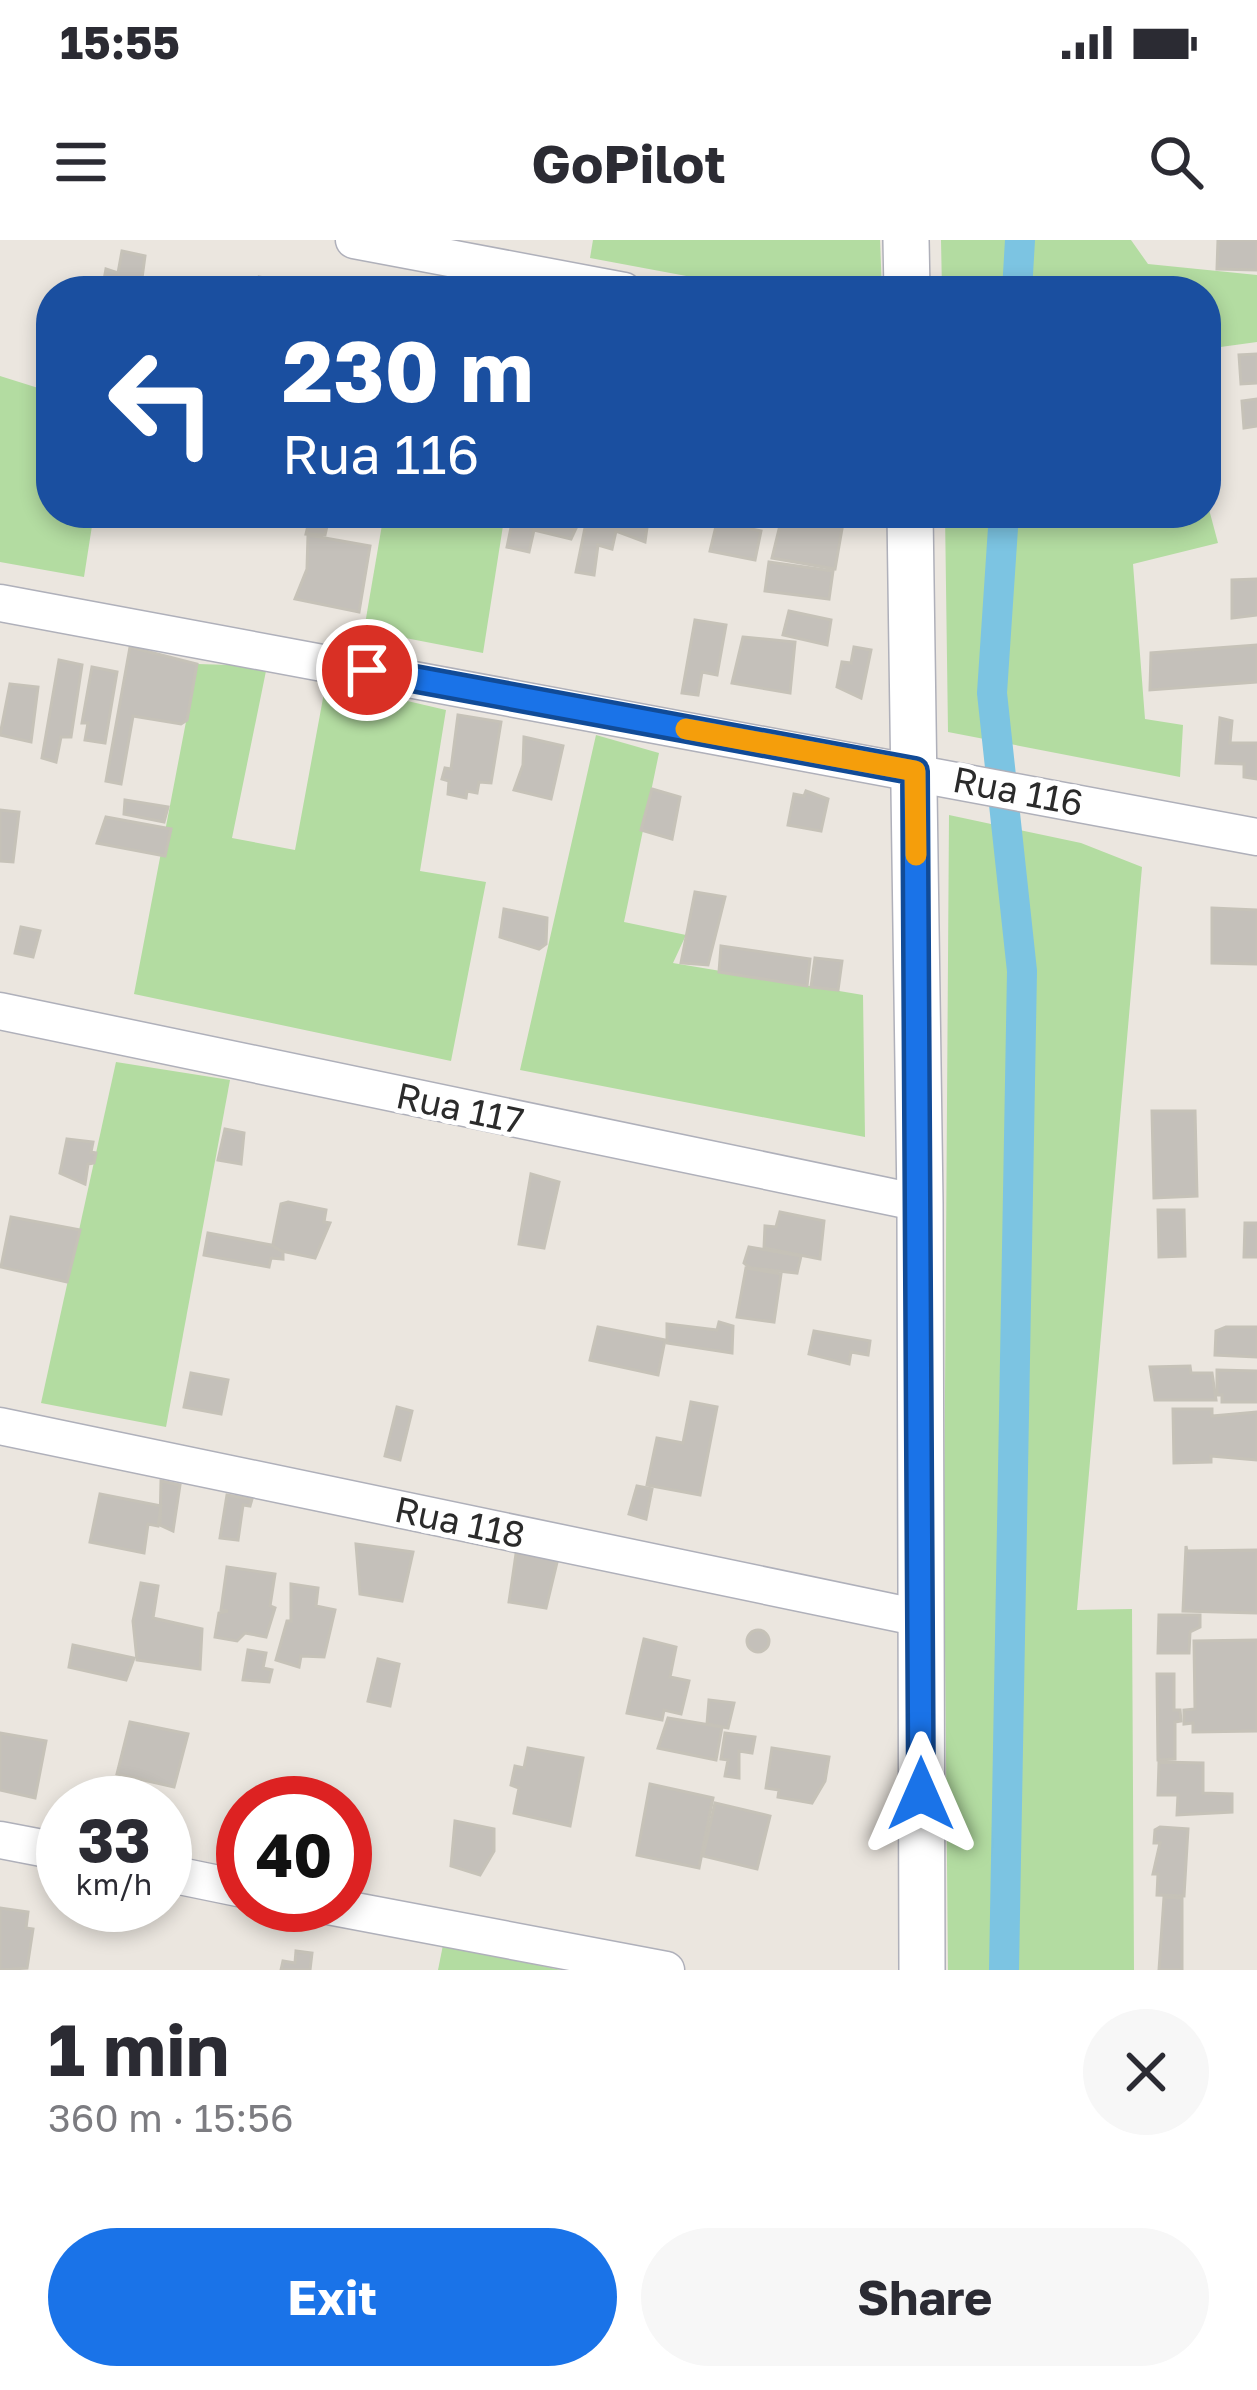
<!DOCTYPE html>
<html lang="en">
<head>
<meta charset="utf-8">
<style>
	:root { --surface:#fff; --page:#f7f7f7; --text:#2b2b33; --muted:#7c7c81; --accent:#1a73e8 }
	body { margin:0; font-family:"Golos Text",sans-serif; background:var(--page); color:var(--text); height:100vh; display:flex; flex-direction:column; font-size:45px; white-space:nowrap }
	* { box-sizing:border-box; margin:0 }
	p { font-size:39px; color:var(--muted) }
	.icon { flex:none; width:66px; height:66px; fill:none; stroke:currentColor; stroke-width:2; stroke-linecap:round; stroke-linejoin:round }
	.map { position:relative; height:1730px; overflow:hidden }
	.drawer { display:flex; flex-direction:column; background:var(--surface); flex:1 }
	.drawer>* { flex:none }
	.hud { position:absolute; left:36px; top:36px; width:1185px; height:252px; border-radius:48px; box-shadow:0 6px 18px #0003; background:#1a4fa0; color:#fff; overflow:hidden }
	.speed { position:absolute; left:36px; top:1536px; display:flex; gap:24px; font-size:60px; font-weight:700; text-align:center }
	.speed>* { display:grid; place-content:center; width:156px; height:156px; border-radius:50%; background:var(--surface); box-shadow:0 6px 18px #0003; line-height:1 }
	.speed small { font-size:30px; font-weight:400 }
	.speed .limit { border:18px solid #d22; background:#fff; color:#111 }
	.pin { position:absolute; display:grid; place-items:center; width:102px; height:102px; color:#fff; margin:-51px; border:6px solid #fff; border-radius:50%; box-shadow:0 3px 12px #0007 }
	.me { position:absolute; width:132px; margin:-66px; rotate:0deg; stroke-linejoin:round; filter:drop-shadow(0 0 9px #0008) }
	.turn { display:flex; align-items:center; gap:42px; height:252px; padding:0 48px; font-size:54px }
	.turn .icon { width:156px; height:156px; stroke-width:2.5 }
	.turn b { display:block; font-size:84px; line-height:102px }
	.round { display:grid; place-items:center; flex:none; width:126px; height:126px; border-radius:63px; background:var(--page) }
	.summary { display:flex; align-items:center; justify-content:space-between; height:204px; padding:0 48px }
	h1 { font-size:72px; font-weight:700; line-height:90px }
	.cta { display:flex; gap:24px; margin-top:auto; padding:24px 48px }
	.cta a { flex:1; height:138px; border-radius:72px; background:var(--accent); color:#fff; font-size:48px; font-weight:700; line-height:138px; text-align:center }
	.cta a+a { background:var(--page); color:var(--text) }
	.status { display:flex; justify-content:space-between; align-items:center; height:84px; padding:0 60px; background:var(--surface); direction:ltr }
	.status svg { height:33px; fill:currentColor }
	header { display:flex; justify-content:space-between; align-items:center; height:156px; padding:0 48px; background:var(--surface); font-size:54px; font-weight:700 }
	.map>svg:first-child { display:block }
	.green { fill:#b3dca1 }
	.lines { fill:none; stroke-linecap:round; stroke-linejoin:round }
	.canal { stroke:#7cc4e2; stroke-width:30 }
	.building { fill:#c4c0ba; stroke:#c6c2b8; stroke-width:3 }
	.minor-casing { stroke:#afb0ba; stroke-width:39 }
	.tertiary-casing { stroke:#afb0ba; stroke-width:48 }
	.minor { stroke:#fff; stroke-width:36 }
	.tertiary { stroke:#fff; stroke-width:45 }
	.route-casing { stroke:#114b97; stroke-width:30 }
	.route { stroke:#1a73e8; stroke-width:21 }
	.slow { stroke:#f59e0b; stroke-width:21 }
	.labels { text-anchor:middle; stroke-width:10; stroke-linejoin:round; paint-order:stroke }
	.street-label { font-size:36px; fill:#2b2b2b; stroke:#fff }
</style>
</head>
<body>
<div class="status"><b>15:55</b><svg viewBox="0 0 49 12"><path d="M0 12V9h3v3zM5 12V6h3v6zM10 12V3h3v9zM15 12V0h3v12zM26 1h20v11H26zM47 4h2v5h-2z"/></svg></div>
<header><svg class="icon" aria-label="menu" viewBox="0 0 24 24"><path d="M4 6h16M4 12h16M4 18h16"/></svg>GoPilot<svg class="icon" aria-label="search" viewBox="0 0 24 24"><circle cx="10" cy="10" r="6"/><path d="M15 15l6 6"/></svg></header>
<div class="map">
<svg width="1257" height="1730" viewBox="0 0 1257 1730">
	<rect width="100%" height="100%" fill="#ebe6df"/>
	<!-- green -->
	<g class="green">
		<polygon points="593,0 880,0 882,51 767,51 590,18"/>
		<polygon points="941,0 1131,0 1148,24 1257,35 1257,102 1206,109 1206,51 942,51"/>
		<polygon points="0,136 51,152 51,273 94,273 84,337 0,322"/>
		<polygon points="1206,258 1218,303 1133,324 1145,479 1183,485 1180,537 948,492 945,273 1206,273"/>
		<polygon points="384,273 505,273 483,413 364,390"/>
		<polygon points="197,424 267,426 232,598 295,610 326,442 446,470 420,631 486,642 451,821 134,754"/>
		<polygon points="596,495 659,513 624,682 686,695 673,723 863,755 865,897 520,830"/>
		<polygon points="949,575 1081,603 1142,627 1077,1370 1132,1369 1134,1730 948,1730 944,1298"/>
		<polygon points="116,822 230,840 166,1187 41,1163"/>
		<polygon points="443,1705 561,1730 438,1730"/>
	</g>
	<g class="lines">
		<!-- canal -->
		<g class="canal">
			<polyline points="1017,51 1020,0"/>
			<polyline points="1004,273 992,453 1022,731 1004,1730"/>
		</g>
	</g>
	<!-- building -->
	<g class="building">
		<polygon points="1218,0 1257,0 1257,30 1217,29"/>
		<polygon points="122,11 145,16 142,38 148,51 86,51 86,38 104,40 106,29 118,33"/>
		<polygon points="259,37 281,41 280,51 238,51 238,43 256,47"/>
		<polygon points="1257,114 1257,143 1241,144 1239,115"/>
		<polygon points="1257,159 1257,186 1244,188 1242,161"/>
		<polygon points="311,273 330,273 325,295 306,294"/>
		<polygon points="583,273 571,299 534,290 529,312 507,307 514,273"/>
		<polygon points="588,273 649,273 645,302 616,291 612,309 598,305 594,335 576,332"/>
		<polygon points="725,273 766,273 759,286 724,279"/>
		<polygon points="783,273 843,283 835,329 772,318"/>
		<polygon points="717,282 761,291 755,320 710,311"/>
		<polygon points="308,295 370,306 359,372 295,359 307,329"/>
		<polygon points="769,322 833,331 829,359 765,351"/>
		<polygon points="1257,339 1257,375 1232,378 1232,340"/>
		<polygon points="789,371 831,380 827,405 783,395"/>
		<polygon points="695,380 726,385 717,435 702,432 698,455 682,453"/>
		<polygon points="743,397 795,402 790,453 732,443"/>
		<polygon points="1257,405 1257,442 1150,450 1151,413"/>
		<polygon points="130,407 197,424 187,480 181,484 133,476 121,544 106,541"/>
		<polygon points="854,407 871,410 861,458 837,447 842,422 851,423"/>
		<polygon points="59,420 82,425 71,497 61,497 56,522 42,518"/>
		<polygon points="92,427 117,432 105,503 85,500 88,483 82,483"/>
		<polygon points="10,444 38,447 31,502 0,495"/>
		<polygon points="458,475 501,482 491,543 479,542 477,553 467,551 466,558 448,554 449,541 442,539 445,528 451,529"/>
		<polygon points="1220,478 1232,481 1230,503 1257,503 1257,539 1244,537 1244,524 1216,523"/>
		<polygon points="524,497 563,506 551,559 514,550 523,525"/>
		<polygon points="652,549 680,557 672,599 641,590"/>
		<polygon points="806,551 828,559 821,591 788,585 794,554 804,556"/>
		<polygon points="125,560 168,567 164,582 124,574"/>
		<polygon points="0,570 19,572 13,622 0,621"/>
		<polygon points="106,577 171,589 165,616 97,603"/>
		<polygon points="695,652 725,657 708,725 681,723"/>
		<polygon points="1212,668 1257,670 1257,724 1212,723"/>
		<polygon points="504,669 547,678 546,704 539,709 500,697"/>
		<polygon points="21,687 40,691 33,717 15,713"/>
		<polygon points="721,706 810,719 807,746 719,732"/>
		<polygon points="815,718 842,721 838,750 811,747"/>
		<polygon points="1152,871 1195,871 1197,956 1154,958"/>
		<polygon points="225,889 244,893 241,924 218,920"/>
		<polygon points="67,899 93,902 91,912 96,913 94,923 88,924 85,944 60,933"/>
		<polygon points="531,934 559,942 544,1008 519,1004"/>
		<polygon points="288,962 326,970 324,982 330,983 315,1018 272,1009 281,964"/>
		<polygon points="1158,970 1184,970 1185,1016 1159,1017"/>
		<polygon points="780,972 824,981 820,1019 764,1008 765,986 776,987"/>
		<polygon points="11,977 80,990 67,1042 1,1027"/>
		<polygon points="1245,983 1257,983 1257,1017 1244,1017"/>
		<polygon points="208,993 271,1005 283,1012 283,1019 271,1018 269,1027 204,1015"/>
		<polygon points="749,1007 801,1016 797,1033 750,1028 744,1023"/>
		<polygon points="746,1028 781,1034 774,1082 737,1077"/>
		<polygon points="719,1082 733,1086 732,1113 667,1103 667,1084 717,1090"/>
		<polygon points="598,1087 665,1100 658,1135 590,1120"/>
		<polygon points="1226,1087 1257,1087 1257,1117 1215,1115 1216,1091"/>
		<polygon points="814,1091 870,1101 868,1115 851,1112 849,1124 809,1114"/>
		<polygon points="1190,1126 1191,1133 1212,1133 1216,1160 1155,1160 1150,1127"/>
		<polygon points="1217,1130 1257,1131 1257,1162 1222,1162 1222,1155 1217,1155"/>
		<polygon points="191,1133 228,1140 221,1174 184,1167"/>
		<polygon points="691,1162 717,1167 700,1255 647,1245 657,1198 683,1203"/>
		<polygon points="397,1167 412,1171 400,1220 385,1216"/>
		<polygon points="1173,1169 1212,1169 1212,1176 1257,1172 1257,1220 1211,1216 1211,1222 1174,1223"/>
		<polygon points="161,1241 180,1245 173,1291 160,1285"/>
		<polygon points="637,1246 652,1249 646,1279 629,1274"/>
		<polygon points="100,1254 161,1266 158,1286 148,1284 144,1313 90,1302"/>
		<polygon points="227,1255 252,1259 250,1266 243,1265 238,1300 220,1298"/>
		<polygon points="356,1304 413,1312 402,1361 360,1354"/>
		<polygon points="1186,1306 1187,1311 1257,1310 1257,1373 1183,1371"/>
		<polygon points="517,1307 559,1314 546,1368 509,1362"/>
		<polygon points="227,1327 275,1334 270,1366 275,1368 266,1397 245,1393 237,1401 215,1397 219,1373 228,1371 221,1370"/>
		<polygon points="141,1343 158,1346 153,1378 202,1389 200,1429 137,1420 133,1381"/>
		<polygon points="291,1344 318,1348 316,1366 335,1370 324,1417 301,1416 299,1427 276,1420 287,1381 291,1381"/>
		<polygon points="1159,1375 1200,1375 1200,1387 1190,1392 1189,1413 1158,1413"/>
		<circle cx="758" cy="1401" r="11"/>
		<polygon points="644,1399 676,1407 670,1437 689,1441 681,1474 664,1470 662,1480 627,1473"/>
		<polygon points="1257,1400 1257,1491 1193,1492 1193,1483 1184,1484 1184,1470 1195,1469 1194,1401"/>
		<polygon points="73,1405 134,1418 126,1440 69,1427"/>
		<polygon points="248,1410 266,1413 263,1428 272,1430 269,1442 243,1440"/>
		<polygon points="378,1419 399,1424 390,1466 368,1461"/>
		<polygon points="1157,1434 1174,1434 1174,1470 1180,1470 1181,1481 1175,1482 1175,1519 1158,1520"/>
		<polygon points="709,1460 734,1463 728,1488 707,1484"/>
		<polygon points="668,1478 722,1487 716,1520 658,1508"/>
		<polygon points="130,1482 188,1494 174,1547 117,1534"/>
		<polygon points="0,1493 46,1501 35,1558 0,1550"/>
		<polygon points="725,1493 755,1497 752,1513 739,1511 739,1538 725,1536 728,1520 721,1519"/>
		<polygon points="528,1508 583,1518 570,1586 514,1573 519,1548 511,1545 515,1526 524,1528"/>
		<polygon points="772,1508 829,1517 825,1541 812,1563 778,1557 779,1550 766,1548"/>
		<polygon points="1159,1522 1203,1523 1203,1553 1232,1554 1232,1572 1177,1575 1178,1555 1158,1555"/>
		<polygon points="650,1544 713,1558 699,1628 637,1615"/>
		<polygon points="257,1547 300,1554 299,1563 257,1563"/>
		<polygon points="715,1563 770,1576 757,1629 703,1616"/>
		<polygon points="455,1581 494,1589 494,1611 480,1635 451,1626"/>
		<polygon points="1160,1587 1188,1589 1184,1656 1157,1655 1158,1634 1153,1634 1160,1603 1154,1603 1155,1590"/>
		<polygon points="1164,1657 1182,1658 1182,1730 1159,1730"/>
		<polygon points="0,1668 28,1672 26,1688 33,1689 27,1728 0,1730"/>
		<polygon points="296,1711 312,1713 310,1730 281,1730 283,1721 295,1723"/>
	</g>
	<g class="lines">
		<!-- minor casing -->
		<g class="minor-casing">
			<g id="minor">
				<polyline points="354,0 624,51"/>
				<polyline points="0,363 1257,597"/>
				<polyline points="0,771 920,963"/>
				<polyline points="0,1186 920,1378"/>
				<polyline points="0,1600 63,1612"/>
				<polyline points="165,1633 243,1649"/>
				<polyline points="323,1665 666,1730"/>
			</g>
		</g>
		<!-- tertiary casing -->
		<g class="tertiary-casing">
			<g id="tertiary">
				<polyline points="906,0 907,51"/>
				<polyline points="910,273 920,963 922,1730"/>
			</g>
		</g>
		<!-- minor -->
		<use href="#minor" class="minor"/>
		<!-- tertiary -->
		<use href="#tertiary" class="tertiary"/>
	</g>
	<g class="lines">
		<!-- route casing -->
		<g class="route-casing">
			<polyline id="route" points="367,430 915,531 921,1554"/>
		</g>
		<!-- route -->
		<use href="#route" class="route"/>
		<!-- slow -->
		<polyline class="slow" points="686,489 915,531 916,615"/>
	</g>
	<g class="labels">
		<!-- street labels -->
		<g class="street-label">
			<text transform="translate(1018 551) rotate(11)" y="13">Rua 116</text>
			<text transform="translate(460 868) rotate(12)" y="13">Rua 117</text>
			<text transform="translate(460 1282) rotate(12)" y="13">Rua 118</text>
		</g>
	</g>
</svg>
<div class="speed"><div>33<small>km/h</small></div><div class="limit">40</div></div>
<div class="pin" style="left:367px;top:430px;background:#d93025"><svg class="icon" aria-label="arrive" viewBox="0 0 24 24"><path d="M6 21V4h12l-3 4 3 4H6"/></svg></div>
<svg class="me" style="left:921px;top:1554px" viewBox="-20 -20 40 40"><path d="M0-17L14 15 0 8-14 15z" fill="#1a73e8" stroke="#fff" stroke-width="4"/></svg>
<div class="hud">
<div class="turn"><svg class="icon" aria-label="left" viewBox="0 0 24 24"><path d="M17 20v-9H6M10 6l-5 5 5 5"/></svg><div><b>230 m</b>Rua 116</div></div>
</div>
</div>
<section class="drawer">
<div class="summary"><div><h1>1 min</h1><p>360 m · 15:56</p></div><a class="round"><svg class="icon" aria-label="close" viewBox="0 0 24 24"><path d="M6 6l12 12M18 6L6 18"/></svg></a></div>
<div class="cta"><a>Exit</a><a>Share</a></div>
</section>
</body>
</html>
